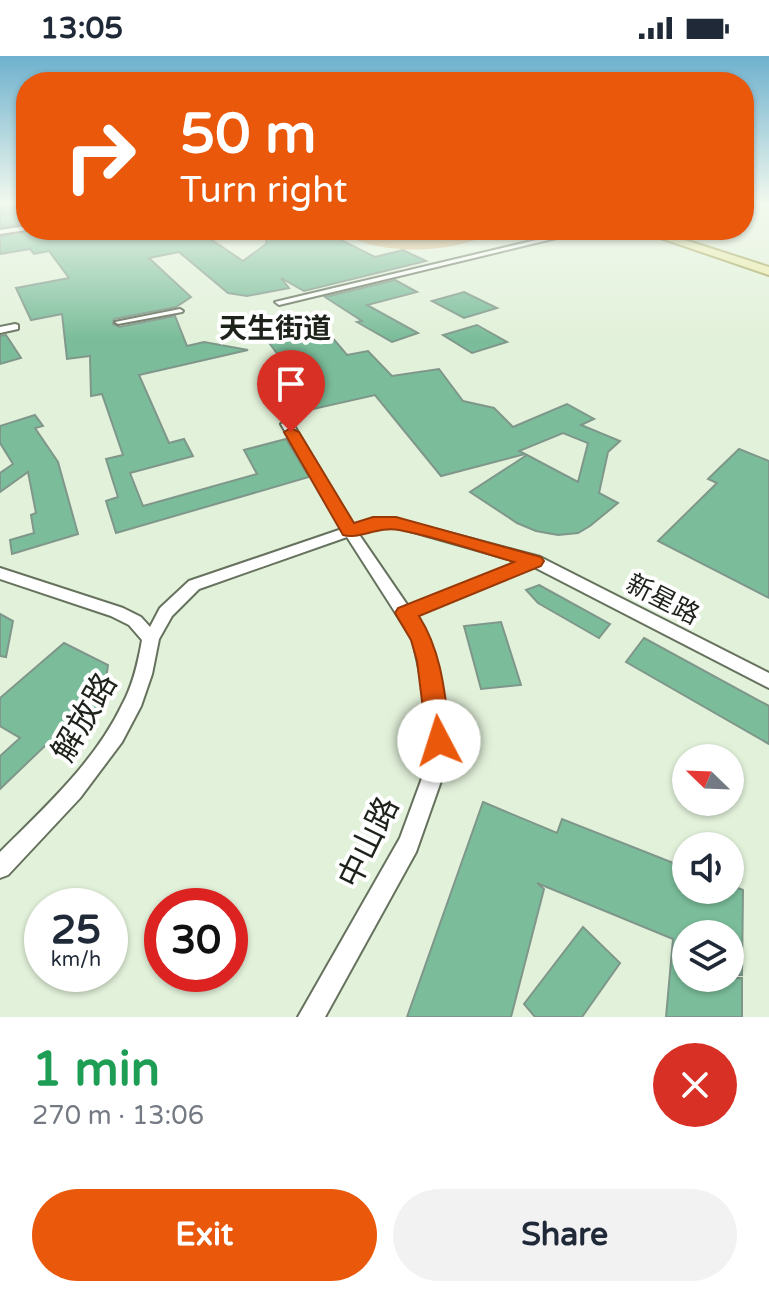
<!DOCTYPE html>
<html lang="en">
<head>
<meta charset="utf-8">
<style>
	:root { --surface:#fff; --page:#f2f2f3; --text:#1f2937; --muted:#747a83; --accent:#ea580c }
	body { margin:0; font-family:"Varela Round","Noto Sans SC",sans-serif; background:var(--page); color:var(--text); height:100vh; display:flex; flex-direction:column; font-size:30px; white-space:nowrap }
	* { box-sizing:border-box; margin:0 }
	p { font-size:26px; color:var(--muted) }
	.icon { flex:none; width:44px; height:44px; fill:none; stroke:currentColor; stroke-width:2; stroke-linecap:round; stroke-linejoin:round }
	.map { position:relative; height:961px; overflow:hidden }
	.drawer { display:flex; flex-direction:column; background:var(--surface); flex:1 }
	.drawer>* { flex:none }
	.guide { position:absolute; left:16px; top:16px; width:738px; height:168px; border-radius:32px; box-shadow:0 2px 6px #0004; background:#ea580c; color:#fff; overflow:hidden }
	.needle { width:52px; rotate:293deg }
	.controls { position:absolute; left:672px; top:688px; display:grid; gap:16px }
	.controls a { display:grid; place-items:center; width:72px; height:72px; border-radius:50%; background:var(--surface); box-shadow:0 2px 6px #0004; font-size:40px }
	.speed { position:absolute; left:24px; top:832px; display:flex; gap:16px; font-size:40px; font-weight:700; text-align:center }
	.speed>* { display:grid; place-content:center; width:104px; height:104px; border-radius:50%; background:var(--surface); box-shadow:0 2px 6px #0004; line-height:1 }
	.speed small { font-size:20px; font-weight:400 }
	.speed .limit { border:12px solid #d22; background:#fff; color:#111 }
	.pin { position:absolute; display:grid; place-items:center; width:68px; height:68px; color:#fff; margin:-82px -34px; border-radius:50% 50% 50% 0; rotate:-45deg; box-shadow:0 0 8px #0007 }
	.pin .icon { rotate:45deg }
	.me { position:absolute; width:88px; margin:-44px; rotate:355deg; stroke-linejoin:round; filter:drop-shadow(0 0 6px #0008) }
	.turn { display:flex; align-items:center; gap:28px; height:168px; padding:0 32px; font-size:36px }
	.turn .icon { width:104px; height:104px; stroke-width:2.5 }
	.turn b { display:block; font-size:56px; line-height:68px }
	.round { display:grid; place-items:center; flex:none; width:84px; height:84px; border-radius:42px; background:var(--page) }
	.overview { display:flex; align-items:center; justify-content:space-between; height:136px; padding:0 32px }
	h1 { font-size:48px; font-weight:800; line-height:60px; color:#1e9e55 }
	.cta { display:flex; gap:16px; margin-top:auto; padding:16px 32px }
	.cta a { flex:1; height:92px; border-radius:48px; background:var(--accent); color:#fff; font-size:32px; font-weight:800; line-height:92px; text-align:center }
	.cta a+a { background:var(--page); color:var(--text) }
	.status { display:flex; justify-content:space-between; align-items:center; height:56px; padding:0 40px; background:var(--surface); direction:ltr }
	.status svg { height:22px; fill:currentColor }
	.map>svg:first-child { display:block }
	.forest { fill:#d5b37b }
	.building { fill:#7bbd9b; stroke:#7f978a; stroke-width:2 }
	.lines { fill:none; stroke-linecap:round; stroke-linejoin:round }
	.pedestrian-casing { stroke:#66725e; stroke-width:4 }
	.minor-casing { stroke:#66725e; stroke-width:4 }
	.primary-casing { stroke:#9a9948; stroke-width:4 }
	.pedestrian { fill:#fff; fill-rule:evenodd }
	.minor { fill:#fff; fill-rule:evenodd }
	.primary { fill:#ebe8a0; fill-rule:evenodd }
	.route { fill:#ea580c; stroke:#983908; stroke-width:2 }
	.labels { text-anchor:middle; stroke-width:8; stroke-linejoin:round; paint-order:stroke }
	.street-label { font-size:26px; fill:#1d221a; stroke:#fff }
	.far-district-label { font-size:28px; font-weight:bold; fill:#1d221a; stroke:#fff }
	.near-street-label { font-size:32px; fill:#1d221a; stroke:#fff }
</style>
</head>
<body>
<div class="status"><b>13:05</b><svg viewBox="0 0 49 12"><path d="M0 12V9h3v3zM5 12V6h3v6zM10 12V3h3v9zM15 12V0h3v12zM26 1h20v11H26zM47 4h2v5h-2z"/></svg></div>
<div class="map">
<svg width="769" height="961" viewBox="0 0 769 961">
	<rect width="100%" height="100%" fill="#e2f1da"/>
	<!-- forest -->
	<path class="forest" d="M340,174H493C462,199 370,201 340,174Z"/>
	<!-- building -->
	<g class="building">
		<polygon points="0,148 21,148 21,153 26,152 26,167 0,171"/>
		<polygon points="29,174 197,174 243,205 266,188 267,174 354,174 355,180 339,183 375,201 403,194 426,205 304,235 281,222 289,232 247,240 228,237 179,196 149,202 191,241 176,251 114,263 113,268 119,271 175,260 187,290 204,286 248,294 139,319 169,387 184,383 193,400 130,417 143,450 257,418 244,394 286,383 309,421 116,477 106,445 118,441 106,403 123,399 102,338 91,340 90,300 67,303 62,258 31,264 16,232 69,222 49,195 34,198 30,193 0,198 0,181"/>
		<polygon points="395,224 417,236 367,249 418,277 392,286 357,266 362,265 325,241"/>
		<polygon points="464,236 497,252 464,262 432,245"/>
		<polygon points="477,269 507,286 472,297 443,279"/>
		<polygon points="325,273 347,299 368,295 392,320 439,313 463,345 494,352 513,371 567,348 594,363 581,369 620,385 608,396 599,437 618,447 590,470 578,477 558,479 536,475 517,467 470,436 527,399 578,426 588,387 563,377 519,395 525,398 441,420 375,339 309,354 280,313 287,311 267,284"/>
		<polygon points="6,279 21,302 0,308 0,280"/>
		<polygon points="35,359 43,370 35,372 58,406 78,478 12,498 10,484 34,477 31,459 36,457 28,416 0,436 0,417 13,408 0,387 0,370"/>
		<polygon points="739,393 769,405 769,542 658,485 717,427 708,423"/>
		<polygon points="539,529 610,568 599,582 538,547 526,534"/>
		<polygon points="0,558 13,565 6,601 0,600"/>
		<polygon points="501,566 521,629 481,633 464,570"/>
		<polygon points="644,582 769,650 769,688 626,606"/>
		<polygon points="64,587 108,609 103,644 65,698 49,686 0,733 0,700 20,682 0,670 0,642"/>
		<polygon points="483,746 557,777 562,763 686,812 686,834 730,834 730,829 743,834 742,919 730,919 730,878 686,878 686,922 742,922 742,961 666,961 673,883 537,827 544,833 511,961 407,961"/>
		<polygon points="583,871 620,907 582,961 535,961 524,948"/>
	</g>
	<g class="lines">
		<!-- pedestrian casing -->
		<g class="pedestrian-casing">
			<polygon id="pedestrian" points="180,253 183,255 182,256 118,268 115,266"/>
		</g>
		<!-- minor casing -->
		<g class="minor-casing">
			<g id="minor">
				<polygon points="26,170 26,174 0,178 0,174"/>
				<polygon points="578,174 590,174 279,249 275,246"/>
				<polygon points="15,268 18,269 18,273 0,277 0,271"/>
				<path d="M287,365L293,368L353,469L373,463H396L540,501L769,617V632L534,511L414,560L429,583L444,645L448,685L441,725L416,796L325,961H298L400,782L421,725L430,685L426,645L413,584L347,481L199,533L172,560L159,583L152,618L141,650L122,686L80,742L8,819L0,822V796C45,751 94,707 122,649C133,629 138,607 142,584L129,569L111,560L0,523V512L123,552L141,561L150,571L160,552L189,525L342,473L281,368ZM374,471H396L519,506L408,550L358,477Z"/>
			</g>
		</g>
		<!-- primary casing -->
		<g class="primary-casing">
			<polygon id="primary" points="637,174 654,174 769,211 769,219"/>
		</g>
		<!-- pedestrian -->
		<use href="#pedestrian" class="pedestrian"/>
		<!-- minor -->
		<use href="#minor" class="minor"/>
		<!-- primary -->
		<use href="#primary" class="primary"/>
	</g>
	<!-- sky -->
	<linearGradient id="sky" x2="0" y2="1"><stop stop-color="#6eb1ce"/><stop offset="0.52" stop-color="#f2f9ee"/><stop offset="1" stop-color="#f2f9ee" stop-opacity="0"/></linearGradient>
	<rect width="769" height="283" fill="url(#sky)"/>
	<!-- route -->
	<path class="route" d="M291,372L299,376L354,467L373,461H396L541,501L544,505L541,510L419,560C443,598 445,641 451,685L448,692L439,696L431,692L427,685L417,605L411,584L395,557L398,552L514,506C476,495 437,481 399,474C378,470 358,484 343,479L284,376Z"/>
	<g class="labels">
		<!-- street labels -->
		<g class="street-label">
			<text transform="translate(663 543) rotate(27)" y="9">新星路</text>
		</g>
		<!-- far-district labels -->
		<g class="far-district-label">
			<text x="275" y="282">天生街道</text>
		</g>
		<!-- near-street labels -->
		<g class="near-street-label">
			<text transform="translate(84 661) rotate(-60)" y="11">解放路</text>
			<text transform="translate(368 786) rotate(-64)" y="11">中山路</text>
		</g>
	</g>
</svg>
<div class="controls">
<a><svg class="needle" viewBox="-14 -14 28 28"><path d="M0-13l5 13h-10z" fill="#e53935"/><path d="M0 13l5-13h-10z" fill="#747a83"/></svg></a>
<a><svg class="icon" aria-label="sound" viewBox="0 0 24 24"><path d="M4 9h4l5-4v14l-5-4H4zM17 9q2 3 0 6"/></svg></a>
<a><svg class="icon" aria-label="layers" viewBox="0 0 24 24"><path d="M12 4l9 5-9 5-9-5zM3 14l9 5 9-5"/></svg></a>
</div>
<div class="speed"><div>25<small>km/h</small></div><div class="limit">30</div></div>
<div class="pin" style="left:291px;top:376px;background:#d93025"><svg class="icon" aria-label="arrive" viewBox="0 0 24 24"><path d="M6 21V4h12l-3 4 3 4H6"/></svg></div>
<svg class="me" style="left:439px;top:685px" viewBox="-20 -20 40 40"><circle r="19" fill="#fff"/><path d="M0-13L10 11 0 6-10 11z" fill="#ea580c"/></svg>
<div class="guide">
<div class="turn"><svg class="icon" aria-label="right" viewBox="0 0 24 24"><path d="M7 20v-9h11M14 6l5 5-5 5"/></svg><div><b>50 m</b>Turn right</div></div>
</div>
</div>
<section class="drawer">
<div class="overview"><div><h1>1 min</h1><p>270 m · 13:06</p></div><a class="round" style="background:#d93025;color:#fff"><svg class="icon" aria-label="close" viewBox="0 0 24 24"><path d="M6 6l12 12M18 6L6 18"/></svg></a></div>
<div class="cta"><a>Exit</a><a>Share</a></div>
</section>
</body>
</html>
